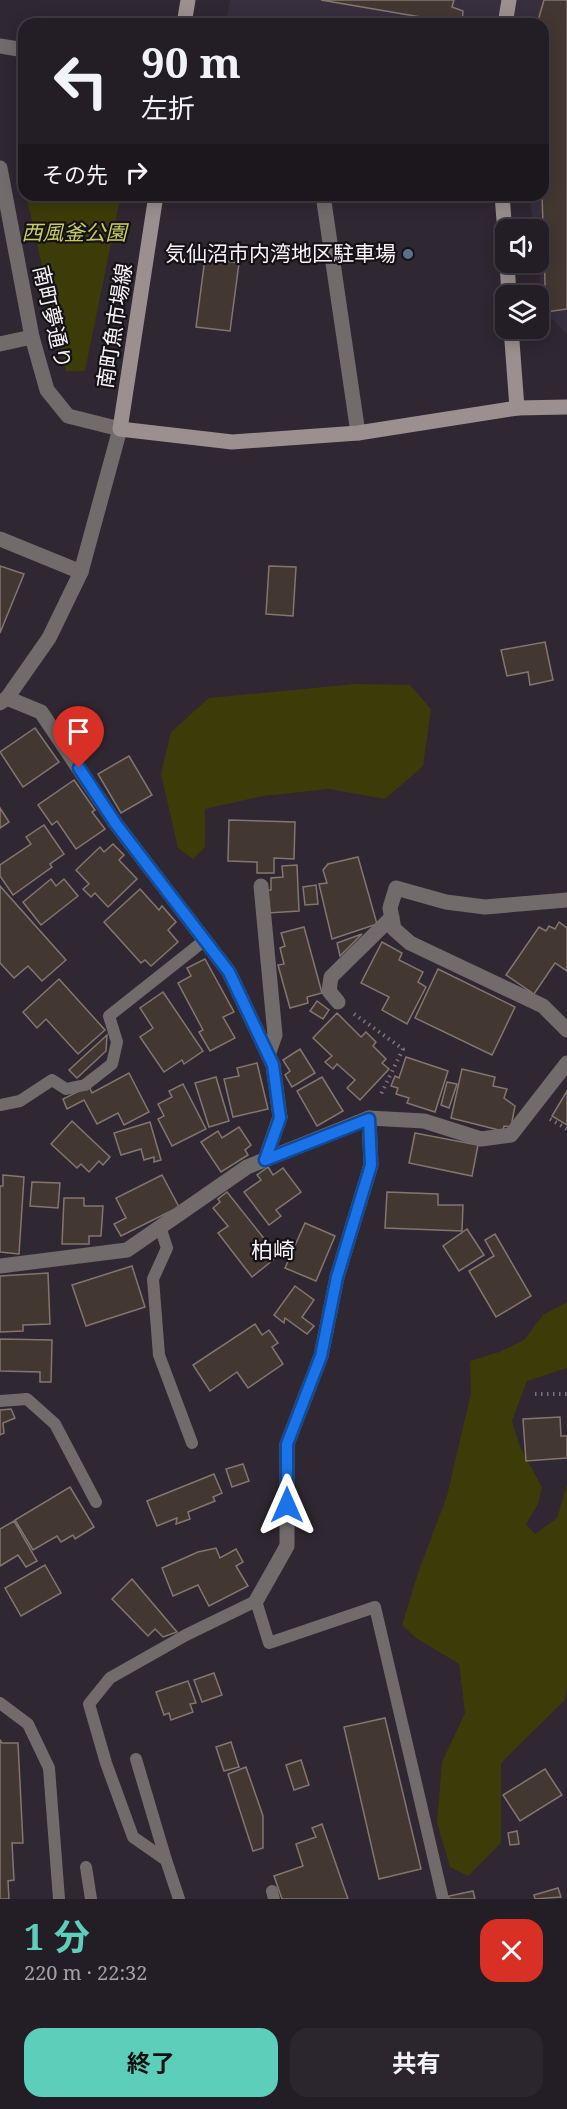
<!DOCTYPE html>
<html lang="ja">
<head>
<meta charset="utf-8">
<style>
	:root { --surface:#231d25; --page:#2b262d; --text:#f1f3f6; --muted:#a3a2a7; --line:#403b42; --accent:#5cceba }
	body { margin:0; font-family:"Noto Serif","Noto Sans JP",serif; background:var(--page); color:var(--text); height:100vh; display:flex; flex-direction:column; font-size:22px; white-space:nowrap }
	* { box-sizing:border-box; margin:0 }
	p { font-size:20px; color:var(--muted) }
	.icon { flex:none; width:33px; height:33px; fill:none; stroke:currentColor; stroke-width:2; stroke-linecap:round; stroke-linejoin:round }
	.map { position:relative; height:1899px; overflow:hidden }
	.details { display:flex; flex-direction:column; background:var(--surface); flex:1 }
	.details>* { flex:none }
	.hud { position:absolute; left:18px; top:18px; width:531px; height:183px; border-radius:18px; box-shadow:0 3px 15px #0003,0 0 0 2px var(--line); background:#231d25; color:var(--text); overflow:hidden }
	.fabs { position:absolute; left:495px; top:219px; display:grid; gap:12px }
	.fabs a { display:grid; place-items:center; width:54px; height:54px; border-radius:12px; background:var(--surface); box-shadow:0 3px 15px #0003,0 0 0 2px var(--line); font-size:30px }
	.pin { position:absolute; display:grid; place-items:center; width:51px; height:51px; color:#fff; margin:-62px -26px; border-radius:50% 50% 50% 0; rotate:-45deg; box-shadow:0 0 6px #0007 }
	.pin .icon { rotate:45deg }
	.me { position:absolute; width:66px; margin:-33px; rotate:0deg; stroke-linejoin:round; filter:drop-shadow(0 0 4px #0008) }
	.turn { display:flex; align-items:center; gap:21px; height:126px; padding:0 24px; font-size:27px }
	.turn .icon { width:78px; height:78px; stroke-width:2.5 }
	.turn b { display:block; font-size:42px; line-height:51px }
	.then { display:flex; align-items:center; height:57px; padding:0 24px; background:#0003; gap:12px; font-size:22px }
	.round { display:grid; place-items:center; flex:none; width:63px; height:63px; border-radius:18px; background:var(--page) }
	.overview { display:flex; align-items:center; justify-content:space-between; height:102px; padding:0 24px }
	h1 { font-size:36px; font-weight:700; line-height:45px; color:var(--accent) }
	.cta { display:flex; gap:12px; margin-top:auto; padding:12px 24px }
	.cta a { flex:1; height:69px; border-radius:18px; background:var(--accent); color:#111; font-size:24px; font-weight:700; line-height:69px; text-align:center }
	.cta a+a { background:var(--page); color:var(--text) }
	.map>svg:first-child { display:block }
	.commercial { fill:#372e3e }
	.green { fill:#3b3c08 }
	.building { fill:#433731; stroke:#84766f; stroke-width:1.5 }
	.lines { fill:none; stroke-linecap:round; stroke-linejoin:round }
	.path { stroke:#7a737b; stroke-width:4; stroke-dasharray:1.5 4.5; stroke-linecap:butt }
	.lane { stroke:#726b6b; stroke-width:12 }
	.street { stroke:#726b6b; stroke-width:15 }
	.secondary { stroke:#9b8f8f; stroke-width:15 }
	.route-casing { stroke:#114b97; stroke-width:15 }
	.route { stroke:#1a73e8; stroke-width:10 }
	.service-dot { fill:#5c6f8a; stroke:#151216; stroke-width:2 }
	.labels { text-anchor:middle; stroke-width:4.5; stroke-linejoin:round; paint-order:stroke }
	.park-label { font-size:21px; font-style:italic; fill:#c8cc64; stroke:#151216 }
	.poi-label { font-size:21px; fill:#f8f3f9; stroke:#151216; text-anchor:end }
	.street-label { font-size:21px; fill:#f8f3f9; stroke:#151216 }
	.neighbourhood-label { font-size:22px; fill:#f8f3f9; stroke:#151216 }
</style>
</head>
<body>
<div class="map">
<svg width="567" height="1899" viewBox="0 0 567 1899">
	<rect width="100%" height="100%" fill="#2f2731"/>
	<!-- commercial -->
	<polygon class="commercial" points="230,0 567,0 567,334 544,311 538,263 538,230 534,229 529,195 543,195 543,24 226,24"/>
	<!-- green -->
	<g class="green">
		<polygon points="26,195 98,195 120,199 85,371 66,371"/>
		<polygon points="355,684 410,685 431,709 423,766 385,799 329,789 263,796 205,809 205,847 193,859 178,848 161,774 171,732 209,698"/>
		<polygon points="567,1302 567,1368 527,1381 512,1421 520,1447 542,1487 538,1504 526,1524 535,1534 557,1518 567,1485 567,1686 565,1700 501,1763 501,1843 468,1876 450,1867 437,1822 442,1762 465,1713 459,1664 416,1638 402,1625 419,1570 447,1496 471,1393 470,1361 499,1352 524,1340 543,1315"/>
	</g>
	<!-- building -->
	<g class="building">
		<polygon points="321,0 454,0 452,7 463,11 462,24"/>
		<polygon points="544,0 567,0 567,309 546,312 542,195 543,24 537,24"/>
		<polygon points="205,258 239,263 230,331 196,327"/>
		<polygon points="0,566 24,574 0,633"/>
		<polygon points="269,566 296,567 293,616 266,614"/>
		<polygon points="545,642 553,680 530,685 528,672 507,676 501,650"/>
		<polygon points="35,728 59,762 23,787 0,752"/>
		<polygon points="129,756 152,795 121,813 98,774"/>
		<polygon points="74,780 95,810 92,812 105,829 76,849 57,821 52,825 38,805"/>
		<polygon points="0,808 9,822 0,828"/>
		<polygon points="229,820 295,822 294,859 274,858 274,873 257,873 257,862 228,861"/>
		<polygon points="44,825 64,854 50,864 52,867 13,895 0,876 0,865 31,844 26,837"/>
		<polygon points="113,844 124,855 119,860 137,879 108,907 95,893 91,897 83,889 89,884 76,870 100,847 104,852"/>
		<polygon points="358,857 377,924 332,939 319,884 327,883 323,870 328,864"/>
		<polygon points="297,865 299,911 268,913 266,890 271,890 271,878 283,877 282,866"/>
		<polygon points="51,879 56,886 64,879 78,896 41,925 23,902"/>
		<polygon points="316,885 318,904 305,905 303,887"/>
		<polygon points="0,886 66,960 42,981 28,966 14,978 0,963"/>
		<polygon points="140,889 159,910 162,906 176,922 168,930 178,942 151,966 145,960 141,963 104,922"/>
		<polygon points="559,922 567,928 567,971 555,963 534,994 506,975 539,927 546,931 549,926 555,929"/>
		<polygon points="304,927 322,993 307,997 308,1003 290,1008 278,965 284,964 280,948 285,946 281,933"/>
		<polygon points="362,934 340,956 337,943"/>
		<polygon points="382,942 402,953 399,960 423,972 418,982 426,987 407,1024 382,1010 389,997 361,983"/>
		<polygon points="205,959 234,1012 223,1017 235,1038 210,1051 199,1032 203,1030 178,983 191,976 187,968"/>
		<polygon points="438,969 515,1007 492,1055 415,1018"/>
		<polygon points="59,979 105,1030 78,1054 46,1019 37,1028 23,1012"/>
		<polygon points="163,992 203,1051 184,1064 182,1060 164,1072 140,1037 153,1028 140,1008"/>
		<polygon points="317,1001 329,1010 323,1019 310,1011"/>
		<polygon points="337,1013 361,1037 366,1032 376,1042 373,1046 386,1059 382,1063 389,1069 360,1100 347,1088 355,1080 337,1064 333,1069 325,1062 332,1056 313,1038"/>
		<polygon points="107,1035 106,1051 77,1078 69,1070"/>
		<polygon points="300,1049 315,1073 292,1087 285,1075 290,1071 283,1060"/>
		<polygon points="406,1057 448,1071 435,1112 407,1103 409,1098 396,1094 398,1088 391,1086 395,1076 399,1078"/>
		<polygon points="257,1063 268,1109 233,1117 224,1079 239,1076 237,1068"/>
		<polygon points="462,1069 495,1077 493,1086 507,1089 504,1098 515,1106 511,1127 504,1126 503,1131 451,1118"/>
		<polygon points="129,1073 149,1112 124,1125 118,1113 97,1124 84,1100 67,1109 63,1099 89,1086 92,1093"/>
		<polygon points="216,1077 229,1121 209,1127 195,1083"/>
		<polygon points="322,1077 343,1111 317,1126 297,1091"/>
		<polygon points="447,1082 457,1084 449,1108 441,1105"/>
		<polygon points="183,1084 206,1129 172,1146 158,1119 164,1116 158,1104 172,1097 169,1091"/>
		<polygon points="567,1091 567,1125 552,1116"/>
		<polygon points="72,1121 110,1157 103,1165 99,1161 89,1172 81,1164 77,1168 51,1144"/>
		<polygon points="150,1122 161,1160 154,1162 154,1157 144,1160 141,1149 121,1155 114,1133"/>
		<polygon points="239,1127 251,1145 245,1150 248,1155 221,1172 201,1142 218,1131 222,1138"/>
		<polygon points="415,1133 478,1145 472,1176 409,1163"/>
		<polygon points="268,1167 273,1175 283,1168 301,1192 276,1210 281,1216 269,1225 244,1192 261,1180 257,1175"/>
		<polygon points="3,1175 24,1177 19,1254 0,1252 0,1186 3,1186"/>
		<polygon points="162,1175 179,1207 121,1236 114,1224 126,1218 116,1198"/>
		<polygon points="32,1182 60,1183 58,1208 30,1206"/>
		<polygon points="227,1192 278,1256 252,1277 218,1233 228,1226 213,1208 220,1202 218,1199"/>
		<polygon points="387,1192 438,1194 438,1205 463,1205 462,1231 385,1228"/>
		<polygon points="64,1198 84,1198 84,1206 103,1206 101,1236 89,1236 89,1244 62,1244"/>
		<polygon points="305,1223 335,1236 316,1281 285,1268"/>
		<polygon points="467,1229 484,1255 459,1271 443,1246"/>
		<polygon points="495,1234 531,1296 496,1317 469,1271 494,1256 485,1240"/>
		<polygon points="132,1266 145,1307 86,1326 72,1285"/>
		<polygon points="48,1273 50,1324 23,1325 23,1331 0,1332 0,1276"/>
		<polygon points="295,1286 314,1300 302,1317 314,1326 307,1334 285,1318 284,1323 274,1315"/>
		<polygon points="255,1324 262,1335 269,1330 278,1343 272,1347 283,1364 248,1388 237,1372 210,1391 193,1365"/>
		<polygon points="0,1339 52,1340 51,1382 40,1382 40,1372 0,1371"/>
		<polygon points="11,1409 15,1418 3,1423 4,1433 0,1435 0,1410"/>
		<polygon points="560,1417 561,1436 567,1436 567,1458 526,1461 523,1419"/>
		<polygon points="243,1464 249,1481 232,1487 226,1469"/>
		<polygon points="214,1474 222,1493 213,1497 215,1501 188,1512 190,1519 176,1524 177,1518 157,1526 147,1501"/>
		<polygon points="70,1487 94,1527 75,1539 73,1535 61,1542 57,1536 33,1550 15,1520"/>
		<polygon points="14,1521 37,1561 26,1567 18,1555 0,1566 0,1529"/>
		<polygon points="216,1548 220,1558 236,1549 243,1562 236,1566 248,1586 209,1606 198,1585 173,1596 162,1568 198,1552"/>
		<polygon points="45,1565 61,1593 21,1616 5,1588"/>
		<polygon points="132,1579 177,1632 163,1637 155,1629 148,1636 112,1599"/>
		<polygon points="214,1673 222,1695 202,1702 194,1680"/>
		<polygon points="188,1681 196,1703 190,1704 193,1712 171,1720 169,1713 164,1715 156,1692"/>
		<polygon points="385,1718 421,1869 379,1879 344,1727"/>
		<polygon points="0,1740 2,1743 18,1743 23,1843 12,1843 14,1880 8,1881 9,1899 0,1899"/>
		<polygon points="231,1742 239,1767 224,1771 216,1747"/>
		<polygon points="301,1760 309,1785 294,1790 286,1765"/>
		<polygon points="246,1767 263,1816 263,1848 253,1851 228,1774"/>
		<polygon points="545,1769 562,1795 520,1821 503,1795"/>
		<polygon points="322,1824 348,1899 282,1899 274,1876 303,1866 296,1844 316,1837 312,1828"/>
		<polygon points="517,1831 519,1844 510,1845 508,1833"/>
		<polygon points="558,1888 561,1897 535,1899 534,1895"/>
		<polygon points="473,1891 475,1899 449,1899 449,1896"/>
	</g>
	<g class="lines">
		<!-- path -->
		<g class="path">
			<polyline points="354,1014 403,1049 380,1096"/>
			<polyline points="550,1119 567,1129"/>
			<polyline points="535,1394 567,1394"/>
		</g>
		<!-- lane -->
		<g class="lane">
			<polyline points="0,1105 20,1101 52,1080 66,1089 85,1085 112,1064 117,1042 109,1016 205,940"/>
			<polyline points="160,1227 167,1248 153,1279 159,1355 192,1443"/>
			<polyline points="0,1401 27,1399 55,1424 96,1502"/>
			<polyline points="0,1703 28,1724 49,1768 59,1899"/>
			<polyline points="136,1759 166,1860"/>
			<polyline points="86,1867 91,1899"/>
			<polyline points="272,1891 274,1899"/>
			<polyline points="179,1899 166,1860 133,1837 106,1763 89,1704 110,1678 186,1635 256,1601 269,1643 375,1607 443,1899"/>
		</g>
		<!-- street -->
		<g class="street">
			<polyline points="0,46 24,50"/>
			<polyline points="0,168 32,337 47,390 68,416 120,429 81,572 49,638 7,698 0,703"/>
			<polyline points="323,195 358,433"/>
			<polyline points="0,344 32,337"/>
			<polyline points="0,539 81,572"/>
			<polyline points="7,698 41,712 116,824 229,972 273,1065 280,1117 265,1160"/>
			<polyline points="261,886 275,1035 268,1055"/>
			<polyline points="567,900 485,907 446,902 396,888 390,908 394,929 410,943 543,1006 567,1030"/>
			<polyline points="338,1002 329,991 331,977 392,917"/>
			<polyline points="0,1266 127,1250 247,1167 369,1118 424,1121 481,1139 511,1135 567,1063"/>
			<polyline points="256,1601 287,1546 287,1444 321,1356 337,1277 371,1165 369,1118"/>
		</g>
		<!-- secondary -->
		<g class="secondary">
			<polyline points="184,24 188,0"/>
			<polyline points="505,24 509,0"/>
			<polyline points="156,195 120,429 232,442 358,433 517,408"/>
			<polyline points="502,195 506,246"/>
			<polyline points="507,262 509,296"/>
			<polyline points="511,328 517,408 567,407"/>
		</g>
	</g>
	<g class="lines">
		<!-- route casing -->
		<g class="route-casing">
			<polyline id="route" points="79,768 116,824 229,972 273,1065 280,1118 265,1160 369,1119 371,1165 337,1277 321,1356 287,1444 287,1505"/>
		</g>
		<!-- route -->
		<use href="#route" class="route"/>
	</g>
	<!-- markers -->
	<circle class="service-dot" cx="408" cy="254" r="6"/>
	<g class="labels">
		<!-- park labels -->
		<g class="park-label">
			<text x="74" y="240">西風釜公園</text>
		</g>
		<!-- poi labels -->
		<g class="poi-label">
			<text x="396" y="261">気仙沼市内湾地区駐車場</text>
		</g>
		<!-- street labels -->
		<g class="street-label">
			<text transform="translate(52 317) rotate(77)" y="7">南町夢通り</text>
			<text transform="translate(115 326) rotate(-81)" y="7">南町魚市場線</text>
		</g>
		<!-- neighbourhood labels -->
		<g class="neighbourhood-label">
			<text x="273" y="1258">柏崎</text>
		</g>
	</g>
</svg>
<div class="fabs">
<a><svg class="icon" aria-label="sound" viewBox="0 0 24 24"><path d="M4 9h4l5-4v14l-5-4H4zM17 9q2 3 0 6"/></svg></a>
<a><svg class="icon" aria-label="layers" viewBox="0 0 24 24"><path d="M12 4l9 5-9 5-9-5zM3 14l9 5 9-5"/></svg></a>
</div>
<div class="pin" style="left:79px;top:768px;background:#d93025"><svg class="icon" aria-label="arrive" viewBox="0 0 24 24"><path d="M6 21V4h12l-3 4 3 4H6"/></svg></div>
<svg class="me" style="left:287px;top:1505px" viewBox="-20 -20 40 40"><path d="M0-17L14 15 0 8-14 15z" fill="#1a73e8" stroke="#fff" stroke-width="4"/></svg>
<div class="hud">
<div class="turn"><svg class="icon" aria-label="left" viewBox="0 0 24 24"><path d="M17 20v-9H6M10 6l-5 5 5 5"/></svg><div><b>90 m</b>左折</div></div>
<div class="then">その先<svg class="icon" aria-label="right" viewBox="0 0 24 24"><path d="M7 20v-9h11M14 6l5 5-5 5"/></svg></div>
</div>
</div>
<section class="details">
<div class="overview"><div><h1>1 分</h1><p>220 m · 22:32</p></div><a class="round" style="background:#d93025;color:#fff"><svg class="icon" aria-label="close" viewBox="0 0 24 24"><path d="M6 6l12 12M18 6L6 18"/></svg></a></div>
<div class="cta"><a>終了</a><a>共有</a></div>
</section>
</body>
</html>
